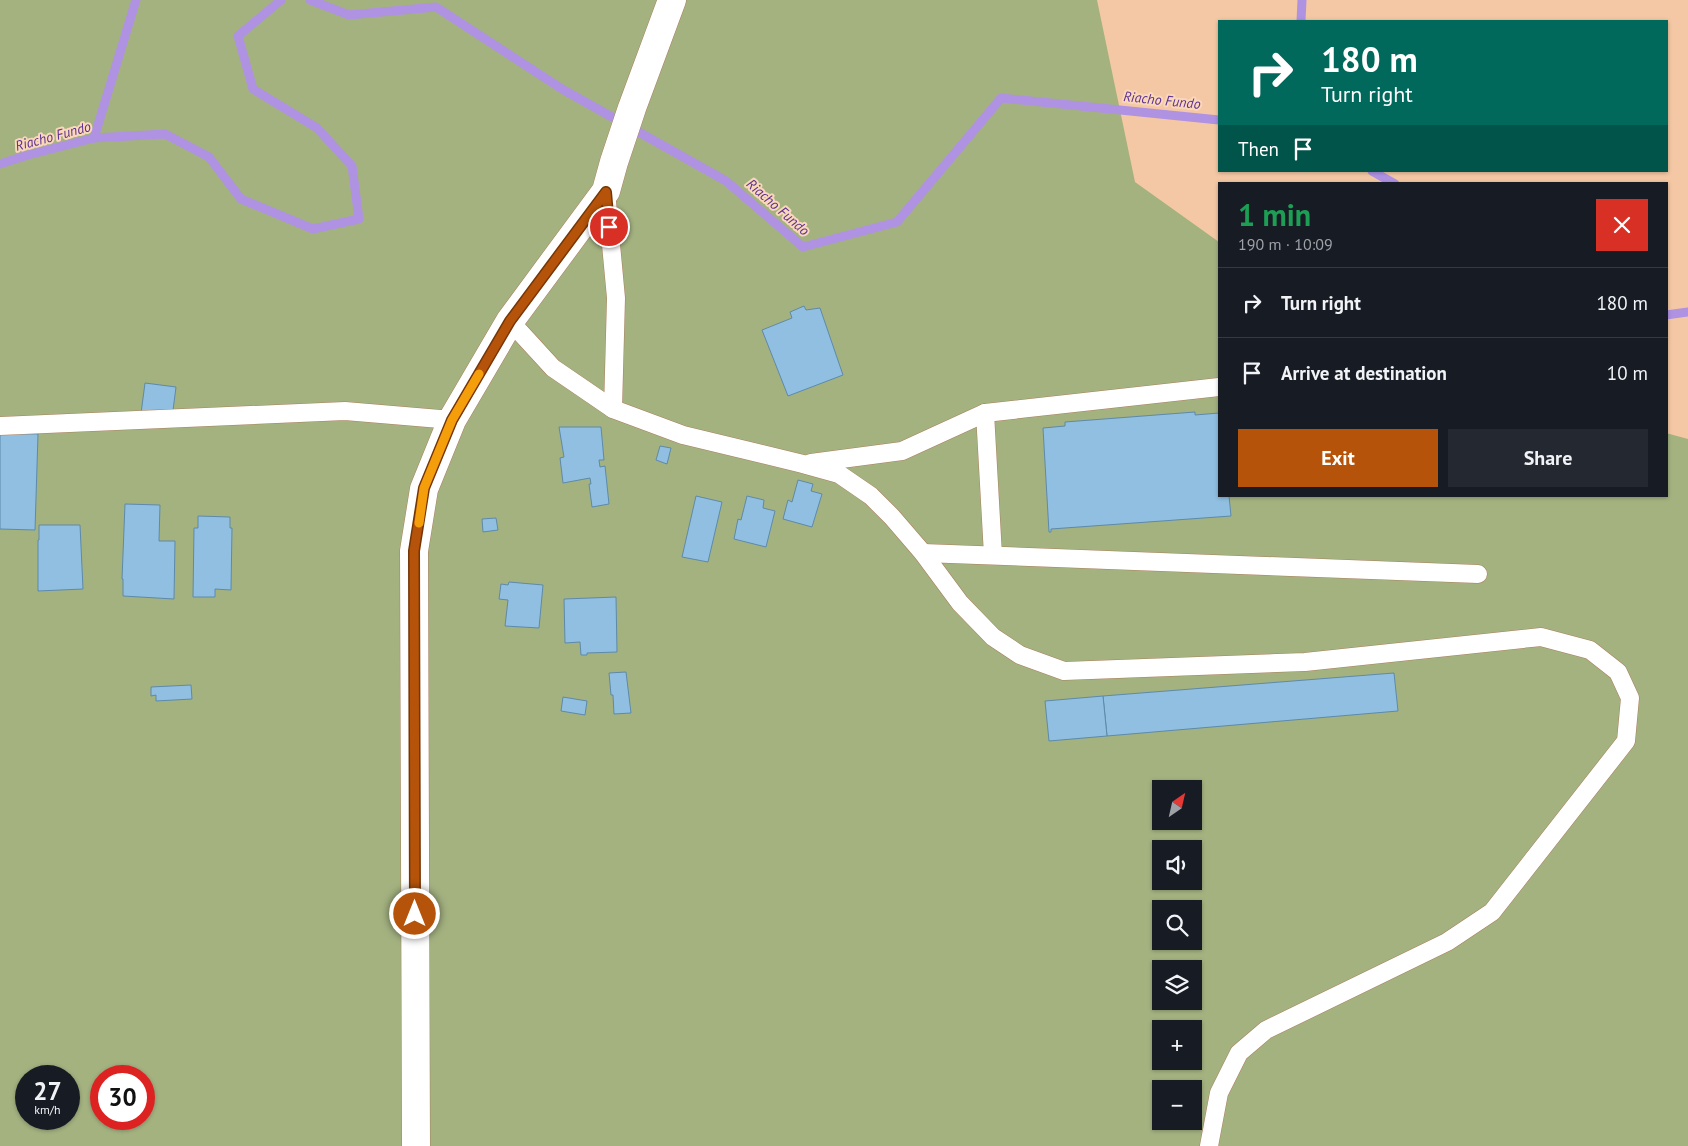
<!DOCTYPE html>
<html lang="en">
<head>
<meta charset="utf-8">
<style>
	:root { --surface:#171b24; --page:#242831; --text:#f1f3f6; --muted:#9ea1a6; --line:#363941; --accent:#b45309 }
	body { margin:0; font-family:"PT Sans",sans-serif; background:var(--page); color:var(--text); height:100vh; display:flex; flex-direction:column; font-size:19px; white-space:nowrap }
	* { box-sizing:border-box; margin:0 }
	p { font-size:16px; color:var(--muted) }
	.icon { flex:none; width:28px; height:28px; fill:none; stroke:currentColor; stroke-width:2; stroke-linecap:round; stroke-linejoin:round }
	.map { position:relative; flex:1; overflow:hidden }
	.details { position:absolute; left:1218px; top:182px; width:450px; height:315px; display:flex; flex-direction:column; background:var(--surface); border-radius:0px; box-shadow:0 1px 4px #0004 }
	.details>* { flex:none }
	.banner { position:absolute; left:1218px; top:20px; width:450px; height:152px; border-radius:0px; box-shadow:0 1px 4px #0004; background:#00695c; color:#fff; overflow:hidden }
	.needle { width:32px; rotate:34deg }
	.buttons { position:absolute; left:1152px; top:780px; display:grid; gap:10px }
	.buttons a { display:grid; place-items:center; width:50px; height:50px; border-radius:0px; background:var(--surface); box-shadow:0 1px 4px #0004; font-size:25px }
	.speed { position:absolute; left:15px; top:1065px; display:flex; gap:10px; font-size:25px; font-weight:700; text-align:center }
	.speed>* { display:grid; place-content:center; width:65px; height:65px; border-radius:50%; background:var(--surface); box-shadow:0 1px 4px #0004; line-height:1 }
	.speed small { font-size:12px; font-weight:400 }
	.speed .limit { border:8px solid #d22; background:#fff; color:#111 }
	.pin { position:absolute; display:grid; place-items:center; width:42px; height:42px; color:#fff; margin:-21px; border:2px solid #fff; border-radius:50%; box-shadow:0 1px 5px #0007 }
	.me { position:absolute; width:55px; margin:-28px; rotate:0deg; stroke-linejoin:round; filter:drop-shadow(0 0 4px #0008) }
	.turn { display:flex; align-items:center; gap:18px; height:105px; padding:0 20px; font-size:22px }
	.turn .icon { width:65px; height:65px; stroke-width:2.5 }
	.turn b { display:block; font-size:35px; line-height:42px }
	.then { display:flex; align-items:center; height:48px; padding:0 20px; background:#0003; gap:10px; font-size:19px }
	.round { display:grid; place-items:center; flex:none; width:52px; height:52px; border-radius:0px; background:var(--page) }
	.headline { display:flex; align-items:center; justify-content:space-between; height:85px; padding:0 20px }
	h1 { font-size:30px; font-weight:800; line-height:38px; color:#1e9e55 }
	.cta { display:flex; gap:10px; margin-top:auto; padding:10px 20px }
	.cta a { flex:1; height:58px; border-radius:0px; background:var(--accent); color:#fff; font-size:20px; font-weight:800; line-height:58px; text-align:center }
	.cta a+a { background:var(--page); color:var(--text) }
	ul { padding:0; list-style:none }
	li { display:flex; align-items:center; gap:15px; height:70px; padding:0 20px; border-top:1px solid var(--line) }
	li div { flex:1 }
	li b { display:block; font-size:19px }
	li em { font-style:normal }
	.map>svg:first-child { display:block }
	.green { fill:#a4b280; fill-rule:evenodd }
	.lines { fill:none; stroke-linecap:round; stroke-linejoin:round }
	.stream { stroke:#b092e2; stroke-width:9 }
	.building { fill:#90bfe1; stroke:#5d8aaa }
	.lane-casing { stroke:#a9805e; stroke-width:19 }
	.street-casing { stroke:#a9805e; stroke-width:29 }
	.lane { stroke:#fff; stroke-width:18 }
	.street { stroke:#fff; stroke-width:28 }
	.route-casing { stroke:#753606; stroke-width:12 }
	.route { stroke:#b45309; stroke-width:9 }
	.slow { stroke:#f59e0b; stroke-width:9 }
	.labels { text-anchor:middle; stroke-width:4; stroke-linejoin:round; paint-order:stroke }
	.water-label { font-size:14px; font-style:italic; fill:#5c3390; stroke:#fbd7ba }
</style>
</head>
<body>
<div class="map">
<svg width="1688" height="1146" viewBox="0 0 1688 1146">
	<rect width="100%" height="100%" fill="#f4c8a4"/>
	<!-- green -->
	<path class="green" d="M0,0H1097L1135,182L1219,242V496H1666V433L1688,439V1146H0ZM1161,789H1194V821H1161ZM1161,849H1194V881H1161ZM1161,909H1194V941H1161ZM1161,969H1194V1001H1161ZM1161,1029H1194V1061H1161ZM26,1076H69V1119H26ZM101,1076H144V1119H101ZM1161,1089H1194V1121H1161Z"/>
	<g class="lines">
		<!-- stream -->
		<g class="stream">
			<polyline points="310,0 349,15 436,7 562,89 726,181 803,247 897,222 1001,98 1219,120"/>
			<polyline points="1301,21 1302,0"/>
			<polyline points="94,138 136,0"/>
			<polyline points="0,164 28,155 94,138 165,134 209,157 241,199 313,229 359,219 352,166 317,128 253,89 238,36 281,0"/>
			<polyline points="1372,171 1395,184"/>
			<polyline points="1666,315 1688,312"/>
		</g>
	</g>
	<!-- building -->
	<g class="building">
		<polygon points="804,306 806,310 820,308 843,375 788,396 762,330 792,318 790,312"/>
		<polygon points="145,383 176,387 171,426 140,421"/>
		<polygon points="1195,412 1195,415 1219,413 1219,496 1229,496 1231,516 1051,529 1051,532 1049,532 1043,428 1065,426 1065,422"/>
		<polygon points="559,427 601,427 604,460 599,460 600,467 605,466 609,504 592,507 589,484 591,484 590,478 563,483 560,458 564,457"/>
		<polygon points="0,433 38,434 35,530 0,529"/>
		<polygon points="660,446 671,448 667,464 656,460"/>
		<polygon points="798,480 813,484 811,491 822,494 812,527 783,519 788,500 792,502"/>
		<polygon points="696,496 722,502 708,562 682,557"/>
		<polygon points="747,496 764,500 763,508 775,511 766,547 734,539 738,519 741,520"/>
		<polygon points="125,504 160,505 159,541 175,541 174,599 123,596 123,579 122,579"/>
		<polygon points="198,516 230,517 230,528 232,528 231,590 215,589 215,597 193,597 194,528 198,528"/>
		<polygon points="496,518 498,530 483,532 482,519"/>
		<polygon points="39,525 80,525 83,589 38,591 38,540 39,540"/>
		<polygon points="509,582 543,585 539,628 505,626 508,600 499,599 501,584 508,585"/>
		<polygon points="616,597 617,652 587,653 587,655 581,655 580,642 565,643 564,599"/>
		<polygon points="626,672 631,713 614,714 613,695 611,695 609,673"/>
		<polygon points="1394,673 1398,711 1107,736 1103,696"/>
		<polygon points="191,685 192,699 156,701 156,695 151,696 151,687"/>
		<polygon points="1103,696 1107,736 1049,741 1045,701"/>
		<polygon points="563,697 587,701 585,715 561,711"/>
	</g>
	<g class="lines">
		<!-- lane casing -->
		<g class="lane-casing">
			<g id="lane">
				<polyline points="606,191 616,298 613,409"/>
				<polyline points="510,321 553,368 613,409 683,435 803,464 839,474 871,496 892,517 923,553 960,603 993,637 1020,655 1064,671 1305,662 1541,637 1590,650 1618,672 1630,698 1626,741 1492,912 1447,942 1266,1030 1239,1053 1219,1093 1209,1146"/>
				<polyline points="985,413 993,555"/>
				<polyline points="0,426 345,411 452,420"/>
				<polyline points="811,463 902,451 985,413 1219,387"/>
				<polyline points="923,553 1478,574"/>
			</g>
		</g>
		<!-- street casing -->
		<g class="street-casing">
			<polyline id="street" points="416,1146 414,551 424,489 452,420 510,321 606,191 614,162 632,108 672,0"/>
		</g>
		<!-- lane -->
		<use href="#lane" class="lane"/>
		<!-- street -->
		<use href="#street" class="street"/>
	</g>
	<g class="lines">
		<!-- route casing -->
		<g class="route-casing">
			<polyline id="route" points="415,914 414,551 424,488 452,420 510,321 606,192 609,227"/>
		</g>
		<!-- route -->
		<use href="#route" class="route"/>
		<!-- slow -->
		<polyline class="slow" points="419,523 424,488 452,420 479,374"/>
	</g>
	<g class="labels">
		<!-- water labels -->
		<g class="water-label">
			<text transform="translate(1162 100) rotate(6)" y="5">Riacho Fundo</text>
			<text transform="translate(53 136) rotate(-15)" y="5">Riacho Fundo</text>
			<text transform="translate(778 207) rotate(41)" y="5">Riacho Fundo</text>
		</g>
	</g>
</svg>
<div class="buttons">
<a><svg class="needle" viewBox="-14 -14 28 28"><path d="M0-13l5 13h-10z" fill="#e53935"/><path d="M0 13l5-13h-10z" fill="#9ea1a6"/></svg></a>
<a><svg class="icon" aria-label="sound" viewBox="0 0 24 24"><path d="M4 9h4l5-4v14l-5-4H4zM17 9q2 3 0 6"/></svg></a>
<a><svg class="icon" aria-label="search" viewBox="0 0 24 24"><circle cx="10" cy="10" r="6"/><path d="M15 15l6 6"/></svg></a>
<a><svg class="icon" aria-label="layers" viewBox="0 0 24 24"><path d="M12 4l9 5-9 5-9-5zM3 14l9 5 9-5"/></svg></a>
<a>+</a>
<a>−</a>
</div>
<div class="speed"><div>27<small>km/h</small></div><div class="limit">30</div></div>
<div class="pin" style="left:609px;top:227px;background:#d93025"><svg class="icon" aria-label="arrive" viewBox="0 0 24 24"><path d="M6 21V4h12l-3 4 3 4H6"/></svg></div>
<svg class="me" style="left:415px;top:914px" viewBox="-20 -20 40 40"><circle r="17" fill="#b45309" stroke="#fff" stroke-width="3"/><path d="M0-11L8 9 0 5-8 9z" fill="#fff"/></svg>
<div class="banner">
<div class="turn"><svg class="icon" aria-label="right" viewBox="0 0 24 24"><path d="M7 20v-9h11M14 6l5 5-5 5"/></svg><div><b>180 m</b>Turn right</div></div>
<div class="then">Then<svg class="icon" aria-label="arrive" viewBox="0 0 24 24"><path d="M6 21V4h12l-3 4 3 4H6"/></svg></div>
</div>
<section class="details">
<div class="headline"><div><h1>1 min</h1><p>190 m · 10:09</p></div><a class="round" style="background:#d93025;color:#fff"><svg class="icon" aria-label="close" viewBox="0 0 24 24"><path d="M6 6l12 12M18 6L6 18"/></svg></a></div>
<ul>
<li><svg class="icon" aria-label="right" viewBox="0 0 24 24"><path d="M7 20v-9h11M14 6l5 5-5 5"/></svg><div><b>Turn right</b></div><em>180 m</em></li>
<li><svg class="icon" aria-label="arrive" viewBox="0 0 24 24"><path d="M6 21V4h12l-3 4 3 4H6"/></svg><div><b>Arrive at destination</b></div><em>10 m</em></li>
</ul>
<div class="cta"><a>Exit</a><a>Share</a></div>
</section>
</div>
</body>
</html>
